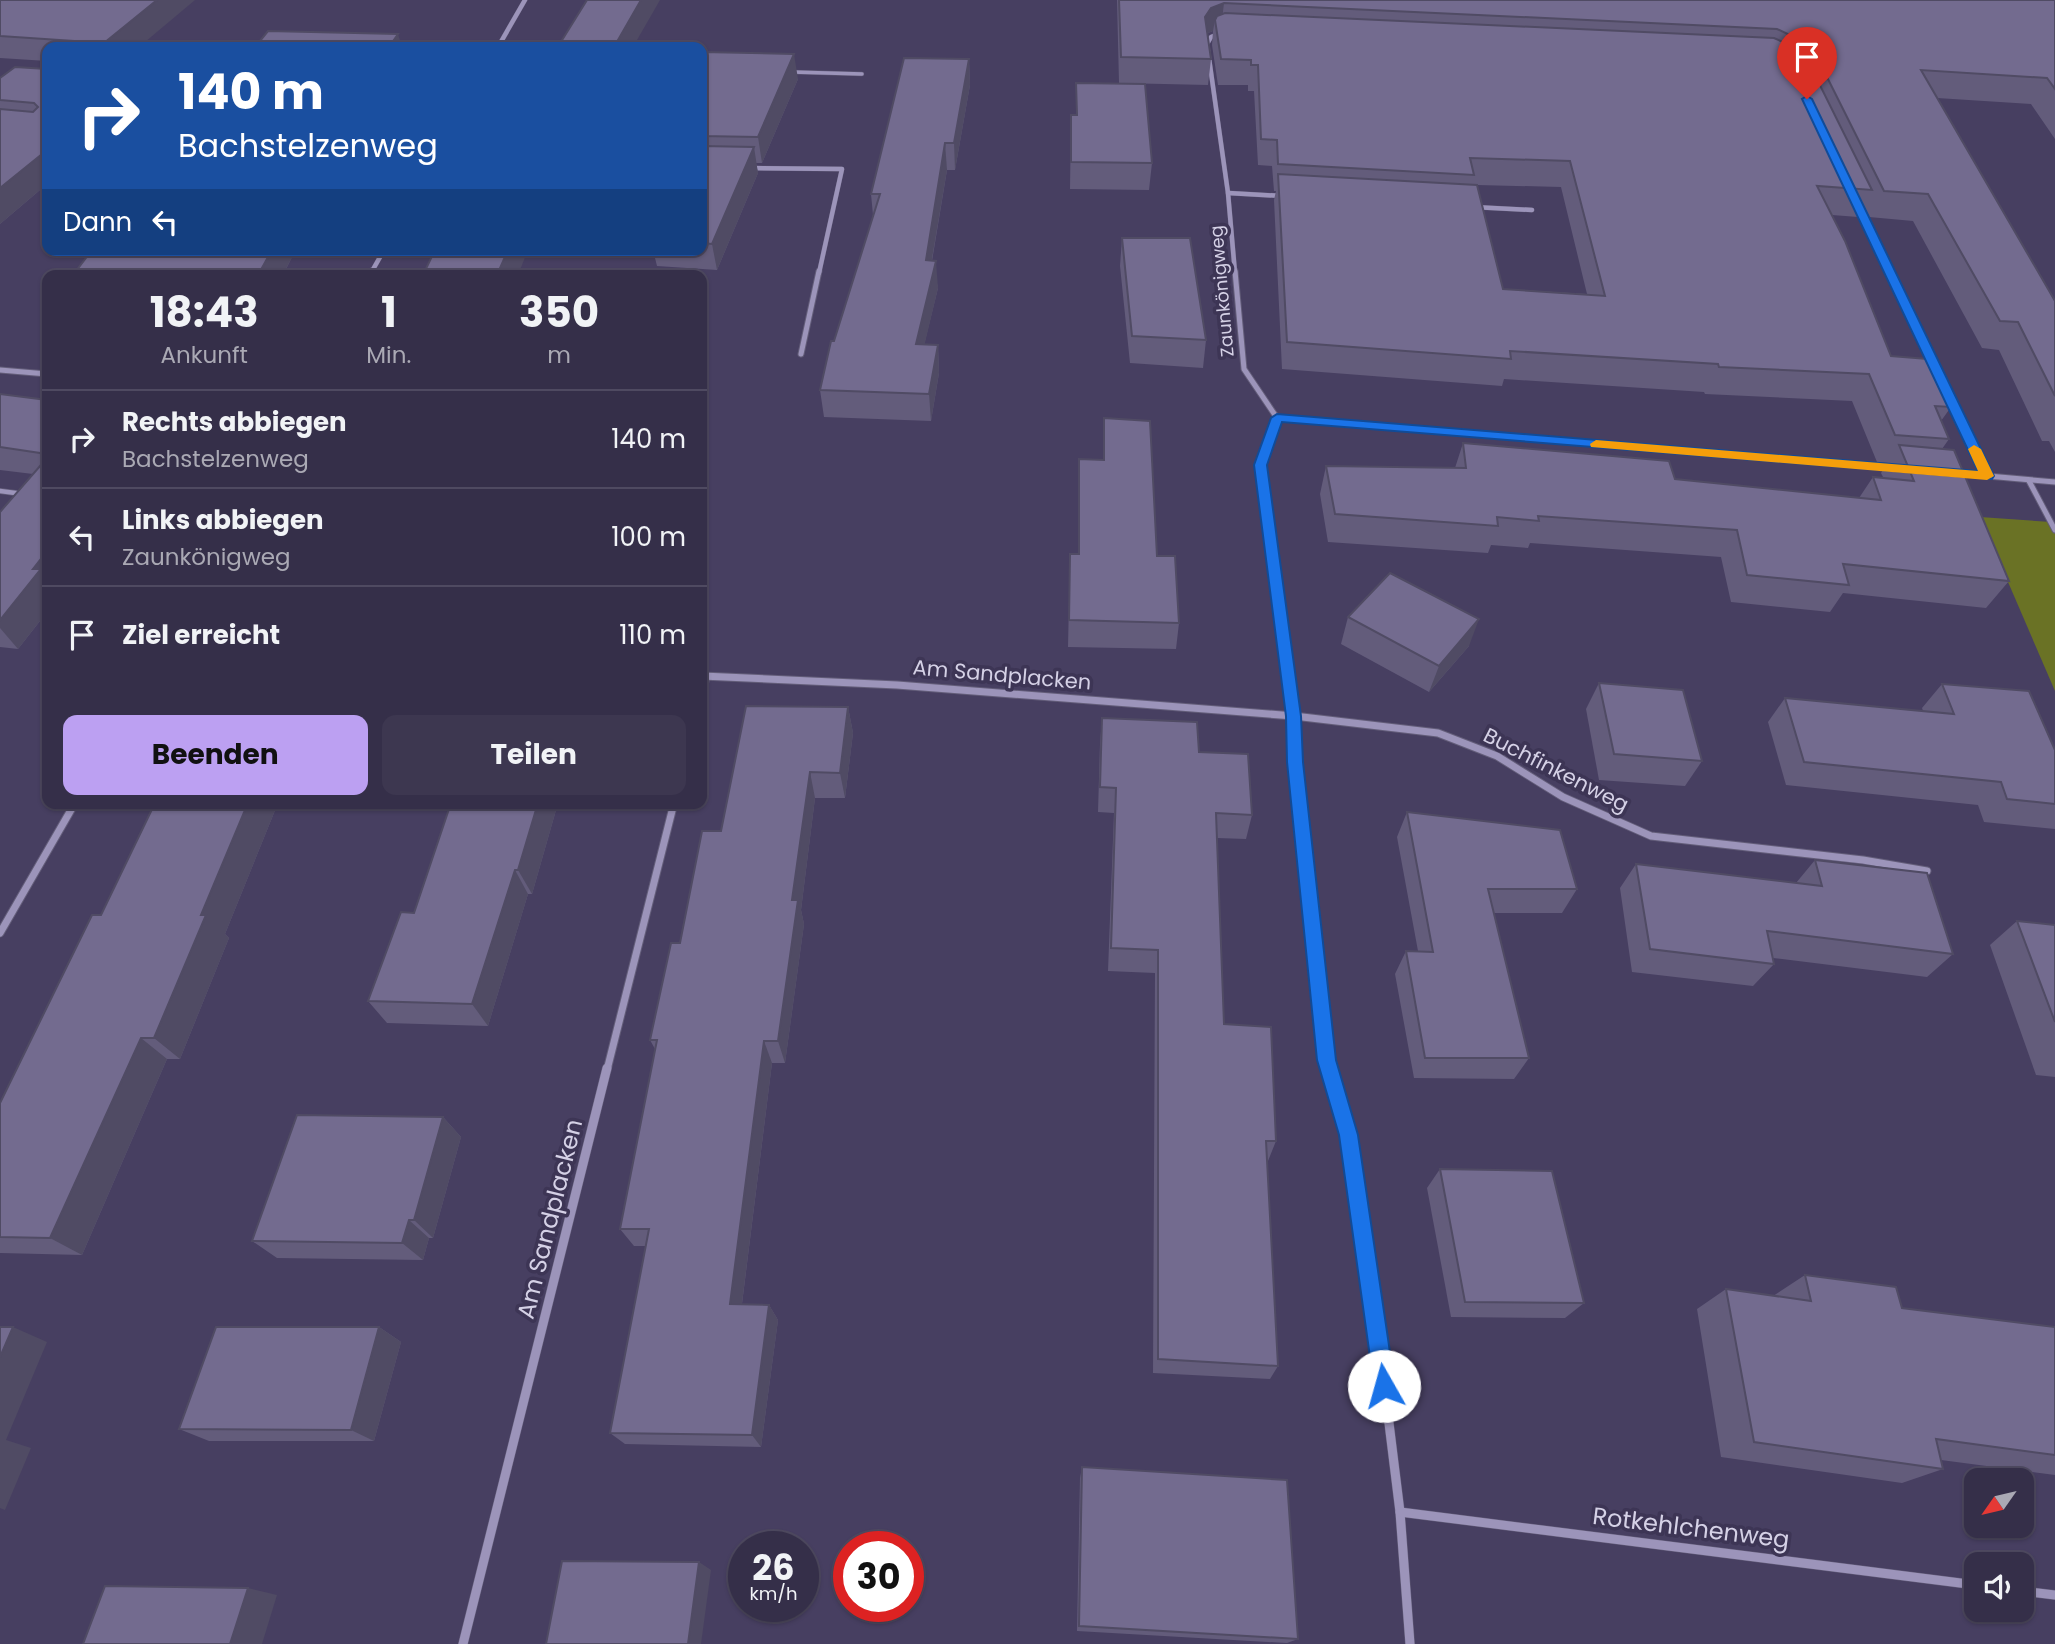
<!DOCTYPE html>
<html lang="de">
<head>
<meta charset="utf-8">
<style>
	:root { --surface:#352f49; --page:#3d3750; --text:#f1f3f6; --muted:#aaa9b4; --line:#4f4a61; --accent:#bca0f2 }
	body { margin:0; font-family:Poppins,sans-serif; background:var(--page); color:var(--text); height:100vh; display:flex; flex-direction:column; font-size:26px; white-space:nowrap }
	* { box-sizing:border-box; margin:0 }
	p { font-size:23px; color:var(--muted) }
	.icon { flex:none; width:38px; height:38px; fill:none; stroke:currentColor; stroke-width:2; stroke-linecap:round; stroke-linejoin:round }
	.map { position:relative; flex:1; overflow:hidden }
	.sheet { position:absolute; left:42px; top:270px; width:665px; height:539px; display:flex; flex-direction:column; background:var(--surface); border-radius:14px; box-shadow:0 2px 5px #0004,0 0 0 2px var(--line) }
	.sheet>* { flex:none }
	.hud { position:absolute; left:42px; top:42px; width:665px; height:214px; border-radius:14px; box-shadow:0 2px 5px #0004,0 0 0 2px var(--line); background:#1a4fa0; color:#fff; overflow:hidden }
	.needle { width:46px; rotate:236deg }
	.tools { position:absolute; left:1964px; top:1468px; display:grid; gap:14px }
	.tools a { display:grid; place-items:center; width:70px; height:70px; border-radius:14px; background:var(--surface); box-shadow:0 2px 5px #0004,0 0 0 2px var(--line); font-size:35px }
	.speed { position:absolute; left:728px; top:1531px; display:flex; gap:14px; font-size:35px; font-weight:700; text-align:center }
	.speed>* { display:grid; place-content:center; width:91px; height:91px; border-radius:50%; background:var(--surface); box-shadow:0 2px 5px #0004,0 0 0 2px var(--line); line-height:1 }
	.speed small { font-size:18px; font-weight:400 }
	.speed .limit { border:10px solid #d22; background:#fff; color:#111 }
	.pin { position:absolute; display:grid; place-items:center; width:60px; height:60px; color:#fff; margin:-72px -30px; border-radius:50% 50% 50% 0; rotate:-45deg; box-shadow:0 0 7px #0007 }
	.pin .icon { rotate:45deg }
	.me { position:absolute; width:77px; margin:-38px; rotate:353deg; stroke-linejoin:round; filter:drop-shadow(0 0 5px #0008) }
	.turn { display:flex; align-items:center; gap:24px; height:147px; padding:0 21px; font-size:32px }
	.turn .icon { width:91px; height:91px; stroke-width:2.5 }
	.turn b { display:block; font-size:49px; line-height:60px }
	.then { display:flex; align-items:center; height:66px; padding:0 21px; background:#0003; gap:14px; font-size:26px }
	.eta { display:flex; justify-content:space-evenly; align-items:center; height:119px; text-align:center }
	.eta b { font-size:42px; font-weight:700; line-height:49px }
	.primary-button { display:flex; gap:14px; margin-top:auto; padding:14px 21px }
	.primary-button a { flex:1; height:80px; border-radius:14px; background:var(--accent); color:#111; font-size:28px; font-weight:700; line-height:80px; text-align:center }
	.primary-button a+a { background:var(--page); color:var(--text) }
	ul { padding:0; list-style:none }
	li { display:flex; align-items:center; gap:21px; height:98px; padding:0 21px; border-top:2px solid var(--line) }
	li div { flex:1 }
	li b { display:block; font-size:26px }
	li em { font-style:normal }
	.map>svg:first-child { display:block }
	.green { fill:#6a7225 }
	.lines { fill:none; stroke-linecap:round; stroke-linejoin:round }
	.lane-far1-casing { stroke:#635d79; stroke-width:4.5 }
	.lane-casing { stroke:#635d79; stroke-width:6 }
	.street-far3-casing { stroke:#635d79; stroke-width:5 }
	.street-far2-casing { stroke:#635d79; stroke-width:7 }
	.street-far1-casing { stroke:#635d79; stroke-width:9 }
	.street-casing { stroke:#635d79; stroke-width:10 }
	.lane-far1 { stroke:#9c94ba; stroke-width:3.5 }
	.lane { stroke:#9c94ba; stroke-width:4.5 }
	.street-far3 { stroke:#9c94ba; stroke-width:4.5 }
	.street-far2 { stroke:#9c94ba; stroke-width:5 }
	.street-far1 { stroke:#9c94ba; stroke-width:7 }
	.street { stroke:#9c94ba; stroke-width:9 }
	.wall { fill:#635c7b; fill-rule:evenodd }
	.shaded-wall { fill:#504b64 }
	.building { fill:#736b8f; stroke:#504b64; stroke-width:2 }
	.route { fill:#1a73e8; stroke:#114b97; stroke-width:2 }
	.slow { fill:#f59e0b }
	.labels { text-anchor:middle; stroke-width:7; stroke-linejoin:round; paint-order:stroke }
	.far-street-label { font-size:18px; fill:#d5d1e6; stroke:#3d3555 }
	.street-label { font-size:21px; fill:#d5d1e6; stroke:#3d3555 }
	.near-street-label { font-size:24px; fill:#d5d1e6; stroke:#3d3555 }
</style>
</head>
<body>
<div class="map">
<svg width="2055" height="1644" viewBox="0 0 2055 1644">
	<rect width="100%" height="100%" fill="#473f61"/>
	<!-- green -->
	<polygon class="green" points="1980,517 2051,522 2055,530 2055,691"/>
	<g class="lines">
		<!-- lane-far1 casing -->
		<g class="lane-far1-casing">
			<polyline id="lane-far1" points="792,72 862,74"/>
		</g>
		<!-- lane casing -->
		<g class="lane-casing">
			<polyline id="lane" points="0,491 23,494"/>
		</g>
		<!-- street-far3 casing -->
		<g class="street-far3-casing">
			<g id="street-far3">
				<polyline points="1221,33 1211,37 1207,44 1228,193 1235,273"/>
				<polyline points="498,47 525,0"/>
				<polyline points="748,168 842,169 819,273"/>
				<polyline points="1228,193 1283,196"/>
				<polyline points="1857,204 1890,273"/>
				<polyline points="1473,207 1532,210"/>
				<polyline points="371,273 384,250"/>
			</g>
		</g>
		<!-- street-far2 casing -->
		<g class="street-far2-casing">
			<g id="street-far2">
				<polyline points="1235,271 1244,369 1277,418"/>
				<polyline points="1889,271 1987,476"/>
				<polyline points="370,275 372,271"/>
				<polyline points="801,354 819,271"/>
				<polyline points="0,370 47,374"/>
				<polyline points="1277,418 1261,465 1282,622"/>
				<polyline points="1277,418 1894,468"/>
				<polyline points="1954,473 2055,482"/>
				<polyline points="2029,481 2055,530"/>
			</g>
		</g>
		<!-- street-far1 casing -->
		<g class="street-far1-casing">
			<g id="street-far1">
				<polyline points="1281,620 1330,1070"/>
				<polyline points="702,676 897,685 1294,716 1438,733 1497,756 1563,797 1651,836 1863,860 1927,871"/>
				<polyline points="702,695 706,676"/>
				<polyline points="0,933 75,803"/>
				<polyline points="607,1070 674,803"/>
			</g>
		</g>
		<!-- street casing -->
		<g class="street-casing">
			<g id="street">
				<polyline points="1329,1068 1349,1135 1375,1310 1400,1512 1410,1644"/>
				<polyline points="1400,1512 1976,1585"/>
				<polyline points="2021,1591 2055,1595"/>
				<polyline points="463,1644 607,1068"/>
			</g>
		</g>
		<!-- lane-far1 -->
		<use href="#lane-far1" class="lane-far1"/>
		<!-- lane -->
		<use href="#lane" class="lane"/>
		<!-- street-far3 -->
		<use href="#street-far3" class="street-far3"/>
		<!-- street-far2 -->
		<use href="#street-far2" class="street-far2"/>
		<!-- street-far1 -->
		<use href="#street-far1" class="street-far1"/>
		<!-- street -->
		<use href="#street" class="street"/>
	</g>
	<!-- wall -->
	<g class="wall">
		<polygon points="0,0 139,47 47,47 47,61 0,58"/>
		<path d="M1117,0H2055V139L2031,104L1937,98L2055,301V452L2049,441H2042L1999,350L1982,348L1913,221L1869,217L1864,206L1858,217L1832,215L1891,356L1951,407L1941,421L1949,439L1942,449L2009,581L1986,608L1843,593L1830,612L1731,602L1721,557L1530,543L1528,548L1491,545L1488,553L1328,542L1320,494L1326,466L1455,468L1463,443L1675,479L1859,498L1873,477H1883L1881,473L1888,463L1877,462L1852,401L1705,394L1704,392L1504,379L1502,386L1282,369L1274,200L1276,191H1274L1272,166L1258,165L1254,91H1248V85H1218L1212,45L1213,31L1208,33L1207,35L1211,59L1208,85L1119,83ZM1477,185L1561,187L1587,294L1503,289Z"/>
		<polygon points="702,52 798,79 762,163 756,163 758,173 717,270 657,266 653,250 702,250"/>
		<polygon points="969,59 970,85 955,170 947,170 932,261 938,288 924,345 938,345 939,373 931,421 824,417 820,390 873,215 871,194"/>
		<polygon points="47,69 47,184 0,224 0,78"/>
		<polygon points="1076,83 1152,163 1149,190 1070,189 1071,115 1076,115"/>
		<polygon points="1122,238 1206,340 1203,368 1130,363 1120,266"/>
		<polygon points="92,250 311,250 306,257 293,255 283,275 73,275"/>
		<polygon points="0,394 47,400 47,612 18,649 0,647 0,512 33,474 0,470"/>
		<polygon points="1104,418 1157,556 1179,623 1176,649 1068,647 1070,554 1078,554 1079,459 1103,460"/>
		<polygon points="1348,617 1469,646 1429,692 1341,644"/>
		<polygon points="1599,683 1702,761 1685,786 1599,780 1586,709"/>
		<polygon points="1942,684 2055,750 2055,829 1984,822 1978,805 1786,785 1768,722 1785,698 1923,711 1922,708"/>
		<polygon points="848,707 853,733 845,798 815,798 801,910 804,924 785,1063 772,1063 742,1304 769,1305 778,1320 761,1447 625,1444 610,1433 646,1246 634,1246 620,1229 655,1049 650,1040 680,943"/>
		<polygon points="1102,718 1199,752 1252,815 1246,839 1217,838 1224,1024 1276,1141 1268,1161 1267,1160 1278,1366 1270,1379 1153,1373 1155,973 1108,971 1114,813 1098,812 1100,744"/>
		<polygon points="155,803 278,803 225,934 229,938 180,1059 167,1059 82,1255 0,1253 0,1103 101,915"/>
		<polygon points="451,803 558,803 532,894 528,894 488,1026 387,1023 368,1001 414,913"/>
		<polygon points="1407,812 1577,889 1562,913 1494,913 1529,1058 1514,1079 1414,1078 1395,974 1406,951 1418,951 1397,837"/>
		<polygon points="1815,860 1953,954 1927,977 1773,958 1774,964 1753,986 1632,972 1620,888 1636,864 1796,883"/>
		<polygon points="2017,921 2055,925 2055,1077 2036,1075 1990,945"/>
		<polygon points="443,1117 461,1137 433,1238 429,1238 423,1260 277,1258 252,1241"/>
		<polygon points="1440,1169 1584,1303 1565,1318 1451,1317 1427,1188"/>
		<polygon points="1805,1275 1902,1308 2055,1327 2055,1475 1941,1460 1943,1469 1902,1483 1721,1457 1697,1309 1726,1289 1773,1296"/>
		<polygon points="379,1327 401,1342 374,1441 209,1441 179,1429"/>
		<polygon points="1082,1467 1298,1639 1287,1643 1077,1631 1080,1478"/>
	</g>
	<!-- shaded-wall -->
	<g class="shaded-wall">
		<polygon points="157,0 195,0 139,47 107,47 104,43"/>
		<polygon points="641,0 660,0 633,47 614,47"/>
		<polygon points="1224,3 1221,28 1215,20 1213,31 1208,33 1203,42 1205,17 1211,8"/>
		<polygon points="398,34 402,47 389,47"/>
		<polygon points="794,54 798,79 762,163 758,137"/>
		<polygon points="969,59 970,85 955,170 954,143"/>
		<polygon points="945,143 947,170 927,288 926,260"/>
		<polygon points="754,147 758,173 717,270 712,244"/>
		<polygon points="47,150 47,184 0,224 0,188"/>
		<polygon points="272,250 291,250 293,255 283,275 258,275"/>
		<polygon points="303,250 311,250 306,257"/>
		<polygon points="508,250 528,250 518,275 497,275"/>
		<polygon points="936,261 938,288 918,372 916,344"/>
		<polygon points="938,345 939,373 931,421 929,394"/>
		<polygon points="47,551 47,612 18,649 0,628 0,620 33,569"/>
		<polygon points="1479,619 1469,646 1429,692 1439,666"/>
		<polygon points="848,707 853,733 845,798 840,773"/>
		<polygon points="810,772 815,798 801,910 804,924 785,1063 778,1041 792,900"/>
		<polygon points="248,803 278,803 225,934 229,938 180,1059 154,1038 201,915"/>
		<polygon points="538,803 558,803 532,894 518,870"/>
		<polygon points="515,870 528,894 488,1026 472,1004"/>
		<polygon points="141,1038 167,1059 82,1255 50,1238"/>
		<polygon points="764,1041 772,1063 740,1319 730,1304"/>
		<polygon points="443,1117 461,1137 433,1238 414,1220"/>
		<polygon points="409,1220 429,1238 423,1260 402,1243"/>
		<polygon points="769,1305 778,1320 761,1447 752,1435"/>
		<polygon points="13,1327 47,1342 6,1440 31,1448 5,1510 0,1508 0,1357"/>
		<polygon points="379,1327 401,1342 374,1441 351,1430"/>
		<polygon points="699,1562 711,1570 701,1644 688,1644"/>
		<polygon points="248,1588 277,1595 262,1644 230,1644"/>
	</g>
	<!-- building -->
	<g class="building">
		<polygon points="0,0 157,0 104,43 0,36"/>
		<polygon points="587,0 641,0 614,47 541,47 543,44 559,45"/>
		<polygon points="1119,0 2055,0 2055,89 2047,78 1921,70 2055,301 2055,396 2018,322 2000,321 1928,194 1884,191 1811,45 1777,29 1224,3 1211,8 1205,17 1211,59 1121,57"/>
		<polygon points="1225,13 1774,38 1803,51 1872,190 1817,186 1845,241 1891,356 1928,359 1951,407 1935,406 1949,439 1895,435 1869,374 1719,367 1718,364 1510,351 1511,359 1287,342 1278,174 1477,185 1503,289 1605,296 1570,161 1470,158 1474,175 1278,164 1277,140 1261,139 1258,65 1251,65 1251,60 1221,59 1215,20 1217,16"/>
		<polygon points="268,31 398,34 389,47 255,47"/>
		<polygon points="702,52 794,54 758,137 702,136"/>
		<polygon points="904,58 969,59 954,143 945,143 926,260 936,261 916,344 938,345 929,394 820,390 831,341 834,341 880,194 871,194"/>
		<polygon points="15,67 47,69 47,150 0,188 0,109 33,112 38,107 34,103 0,100 0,78"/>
		<polygon points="1076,83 1145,84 1152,163 1071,162 1071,115 1077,115"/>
		<polygon points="702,146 754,147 712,244 702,243"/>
		<polygon points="1122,238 1190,238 1206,340 1132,336"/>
		<polygon points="92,250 272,250 258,275 73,275"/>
		<polygon points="435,250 508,250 497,275 423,275"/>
		<polygon points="0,394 47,400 47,454 0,447"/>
		<polygon points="1104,418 1150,421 1157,556 1175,556 1179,623 1069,620 1070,554 1079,554 1079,459 1104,460"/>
		<polygon points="1463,443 1669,461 1675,479 1881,500 1873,477 1914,481 1899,445 1954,450 2009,581 1843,564 1849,585 1747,575 1737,530 1538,516 1539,521 1497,517 1498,526 1335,514 1326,466 1466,468"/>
		<polygon points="47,458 47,551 33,569 41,569 0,620 0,512"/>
		<polygon points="1390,573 1479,619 1439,666 1348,617"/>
		<polygon points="1599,683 1683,690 1702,761 1614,754"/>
		<polygon points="1942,684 2029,691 2055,750 2055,804 2007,799 2001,782 1804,762 1785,698 1954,714"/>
		<polygon points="746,706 848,707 840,773 810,772 792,900 798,900 778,1041 764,1041 730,1304 769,1305 752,1435 610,1433 649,1229 620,1229 657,1040 650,1040 671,943 680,943 702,831 721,831"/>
		<polygon points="1102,718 1197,722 1199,752 1248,754 1252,815 1216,813 1224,1024 1271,1027 1276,1141 1266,1141 1278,1366 1158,1359 1158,950 1111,948 1116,788 1100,787"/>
		<polygon points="155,803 248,803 201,915 206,915 154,1038 141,1038 50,1238 0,1237 0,1103 92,915 101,915"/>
		<polygon points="451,803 538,803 518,870 515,870 472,1004 368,1001 401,912 414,913"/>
		<polygon points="1407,812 1560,830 1577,889 1488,889 1529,1058 1425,1058 1406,951 1433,952"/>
		<polygon points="1815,860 1927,873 1953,954 1767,931 1774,964 1650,949 1636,864 1822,886"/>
		<polygon points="2017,921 2055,925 2055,1022"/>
		<polygon points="297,1115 443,1117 414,1220 409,1220 402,1243 252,1241"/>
		<polygon points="1440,1169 1552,1171 1584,1303 1465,1302"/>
		<polygon points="1805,1275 1896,1287 1902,1308 2055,1327 2055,1455 1936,1439 1943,1469 1754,1442 1726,1289 1811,1301"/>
		<polygon points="0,1327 13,1327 0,1357"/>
		<polygon points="216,1327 379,1327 351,1430 179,1429"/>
		<polygon points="1082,1467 1287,1480 1298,1639 1079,1626"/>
		<polygon points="562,1561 699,1562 688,1644 546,1644"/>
		<polygon points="105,1586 248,1588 230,1644 83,1644"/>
	</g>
	<!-- route -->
	<polygon class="route" points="1807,96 1812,99 1994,476 1992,479 1282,422 1267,465 1301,716 1303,762 1336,1060 1358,1135 1395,1386 1392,1393 1384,1396 1377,1393 1374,1386 1339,1135 1317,1060 1287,762 1286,716 1254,465 1271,418 1277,414 1978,471 1802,99"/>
	<!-- slow -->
	<polygon class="slow" points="1596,440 1978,471 1968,449 1974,445 1981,449 1994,476 1987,480 1591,447 1590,444"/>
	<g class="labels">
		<!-- far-street labels -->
		<g class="far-street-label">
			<text transform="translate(1222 291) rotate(-95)" y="6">Zaunkönigweg</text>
		</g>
		<!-- street labels -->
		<g class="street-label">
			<text transform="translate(1002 675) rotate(5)" y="7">Am Sandplacken</text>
			<text transform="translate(1556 770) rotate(27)" y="7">Buchfinkenweg</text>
		</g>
		<!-- near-street labels -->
		<g class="near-street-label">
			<text transform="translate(550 1219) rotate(-76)" y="8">Am Sandplacken</text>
			<text transform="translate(1691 1528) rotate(7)" y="8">Rotkehlchenweg</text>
		</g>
	</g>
</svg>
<div class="tools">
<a><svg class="needle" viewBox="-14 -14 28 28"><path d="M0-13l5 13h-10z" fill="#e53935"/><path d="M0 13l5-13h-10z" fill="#aaa9b4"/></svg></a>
<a><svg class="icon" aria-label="sound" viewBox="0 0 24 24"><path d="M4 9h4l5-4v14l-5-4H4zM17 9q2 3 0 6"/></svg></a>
</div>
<div class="speed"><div>26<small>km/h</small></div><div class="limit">30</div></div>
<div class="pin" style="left:1807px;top:99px;background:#d93025"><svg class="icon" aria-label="arrive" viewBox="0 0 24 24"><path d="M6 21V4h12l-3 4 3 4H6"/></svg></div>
<svg class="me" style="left:1384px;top:1386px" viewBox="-20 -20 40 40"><circle r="19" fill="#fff"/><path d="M0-13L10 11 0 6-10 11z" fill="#1a73e8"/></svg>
<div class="hud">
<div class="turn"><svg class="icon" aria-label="right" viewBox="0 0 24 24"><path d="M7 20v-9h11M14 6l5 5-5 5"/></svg><div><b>140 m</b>Bachstelzenweg</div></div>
<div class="then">Dann<svg class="icon" aria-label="left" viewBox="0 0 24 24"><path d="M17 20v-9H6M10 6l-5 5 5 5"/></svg></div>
</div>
<section class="sheet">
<div class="eta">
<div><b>18:43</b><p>Ankunft</p></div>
<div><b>1</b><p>Min.</p></div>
<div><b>350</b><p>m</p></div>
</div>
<ul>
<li><svg class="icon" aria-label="right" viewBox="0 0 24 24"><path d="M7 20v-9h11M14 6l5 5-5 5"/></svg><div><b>Rechts abbiegen</b><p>Bachstelzenweg</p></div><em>140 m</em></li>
<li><svg class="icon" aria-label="left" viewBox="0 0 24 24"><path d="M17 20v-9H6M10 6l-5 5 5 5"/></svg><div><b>Links abbiegen</b><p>Zaunkönigweg</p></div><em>100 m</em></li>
<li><svg class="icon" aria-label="arrive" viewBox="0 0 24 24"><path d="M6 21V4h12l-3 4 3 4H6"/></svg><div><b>Ziel erreicht</b></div><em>110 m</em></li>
</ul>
<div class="primary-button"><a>Beenden</a><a>Teilen</a></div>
</section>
</div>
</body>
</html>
